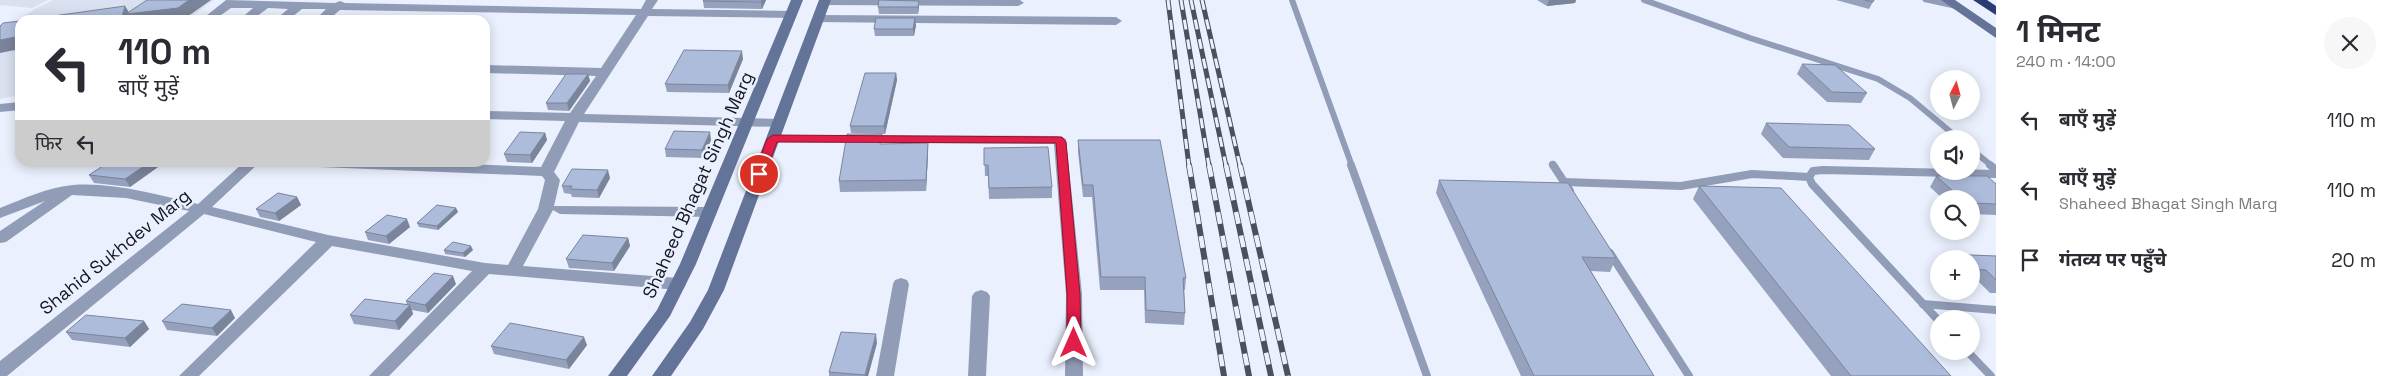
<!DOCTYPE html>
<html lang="hi">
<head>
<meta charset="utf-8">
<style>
	:root { --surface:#fff; --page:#f7f7f7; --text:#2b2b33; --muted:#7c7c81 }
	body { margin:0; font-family:"Space Grotesk","Noto Sans Devanagari",sans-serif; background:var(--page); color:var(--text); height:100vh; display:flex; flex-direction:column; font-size:19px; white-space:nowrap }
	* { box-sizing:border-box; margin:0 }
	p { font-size:16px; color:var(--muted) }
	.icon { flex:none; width:28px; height:28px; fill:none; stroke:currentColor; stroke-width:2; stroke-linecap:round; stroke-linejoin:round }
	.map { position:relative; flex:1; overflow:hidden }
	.side { display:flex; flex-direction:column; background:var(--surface); width:400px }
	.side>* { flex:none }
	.banner { position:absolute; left:15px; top:15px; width:475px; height:152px; border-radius:15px; box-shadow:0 2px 12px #0003; background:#fff; color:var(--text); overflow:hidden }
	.needle { width:32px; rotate:6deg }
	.fabs { position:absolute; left:1930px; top:70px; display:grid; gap:10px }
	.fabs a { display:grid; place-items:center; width:50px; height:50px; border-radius:50%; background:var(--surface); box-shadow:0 2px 12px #0003; font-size:25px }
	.pin { position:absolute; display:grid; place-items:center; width:42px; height:42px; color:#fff; margin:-21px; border:2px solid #fff; border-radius:50%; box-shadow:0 1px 5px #0007 }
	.me { position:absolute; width:55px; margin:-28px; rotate:0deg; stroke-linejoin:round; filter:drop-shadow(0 0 4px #0008) }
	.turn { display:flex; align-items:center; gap:18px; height:105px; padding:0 20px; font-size:22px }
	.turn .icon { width:65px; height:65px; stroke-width:2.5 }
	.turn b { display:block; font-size:35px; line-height:42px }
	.then { display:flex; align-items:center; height:48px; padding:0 20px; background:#0003; gap:10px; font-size:19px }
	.round { display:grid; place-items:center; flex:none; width:52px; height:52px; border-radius:26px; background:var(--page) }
	.summary { display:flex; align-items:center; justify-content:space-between; height:85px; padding:0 20px }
	h1 { font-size:30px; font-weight:700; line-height:38px }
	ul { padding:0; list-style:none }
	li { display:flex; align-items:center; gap:15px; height:70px; padding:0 20px }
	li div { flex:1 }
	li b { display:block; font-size:19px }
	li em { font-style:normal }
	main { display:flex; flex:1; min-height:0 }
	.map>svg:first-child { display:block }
	.built { fill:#d9e0f0 }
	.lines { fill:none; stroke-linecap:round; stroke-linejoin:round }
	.lane-far1 { stroke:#919cb7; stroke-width:6 }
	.lane { stroke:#919cb7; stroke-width:8 }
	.street { fill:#919cb7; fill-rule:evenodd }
	.secondary { fill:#647499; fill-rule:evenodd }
	.highway { fill:#2a3d71; fill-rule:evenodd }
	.rail-far1-casing { stroke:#4b505c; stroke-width:5 }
	.rail-casing { stroke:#4b505c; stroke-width:6 }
	.rail-far1 { stroke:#eaf0fd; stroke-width:3; stroke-dasharray:10; stroke-linecap:butt }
	.rail { stroke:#eaf0fd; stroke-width:4.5; stroke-dasharray:12; stroke-linecap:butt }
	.wall { fill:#96a2bd }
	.shaded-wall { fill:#7a849a }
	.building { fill:#aebcdc; stroke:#7a849a }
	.route { fill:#e11d48; stroke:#92132f }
	.labels { text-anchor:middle; stroke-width:5; stroke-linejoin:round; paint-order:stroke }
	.street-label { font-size:18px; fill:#111621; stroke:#eaf0fd }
</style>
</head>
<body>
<main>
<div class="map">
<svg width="1996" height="376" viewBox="0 0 1996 376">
	<rect width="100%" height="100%" fill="#eaf0fd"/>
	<!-- built -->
	<g class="built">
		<polygon points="0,0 48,0 32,8 0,5"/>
		<polygon points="53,0 214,0 186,20 20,20 20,95 0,99 0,32 35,9"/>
	</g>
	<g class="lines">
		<!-- lane-far1 -->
		<g class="lane-far1">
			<polyline points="1292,0 1352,166"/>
			<polyline points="1644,0 1750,38 1878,79 1910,98 1959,139"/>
			<polyline points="1971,149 1992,166"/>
			<polyline points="1552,164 1554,166"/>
		</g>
		<!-- lane -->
		<g class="lane">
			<polyline points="1351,165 1427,376"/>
			<polyline points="1553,165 1570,191"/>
			<polyline points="1990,165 1996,170"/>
			<polyline points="1564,182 1681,186 1752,174 1809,177"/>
			<polyline points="1610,253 1689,376"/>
			<polyline points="1923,304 1996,310"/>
			<polyline points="1939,321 1812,184 1809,177 1813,171 1823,170 1996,174"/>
			<polyline points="1967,351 1991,376"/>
		</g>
		<!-- street -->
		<g class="street">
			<path d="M226,0L335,3L340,1L345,3L641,9L646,0H658L652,9L792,11L796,12V18L648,16L584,114L779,119L786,123L779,127L579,122L554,172L560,180L554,206L709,207L717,212L709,217L560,214L553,210L523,266L678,278L684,280L686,284L684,288L678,290L489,274L389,376H369L472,271L332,246L199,376H179L316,242L204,214L7,376H0V361L189,211L126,198L72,195L6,242L0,243V231L45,201L0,218V208C23,199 48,187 73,185C115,182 157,195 198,204L244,162H260L212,207L328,235L485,263L508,265L538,209L545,180L542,176L295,166L288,162H418L541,167L565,121L485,119V111L570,113L596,76L485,73V65L601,68L636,15L340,10L328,20H315L326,9H302L288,20H275L288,9L268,8L252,20H239L253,8H231L214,20H201Z"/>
			<polygon points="820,0 1020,0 1024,3 1018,6 824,5 820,4"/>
			<polygon points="1922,0 1944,0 1960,4 1962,6 1956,9 1924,2"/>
			<polygon points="819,15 1116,17 1122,21 1116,25 815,22 815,16"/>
			<polygon points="20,102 20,110 0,112 0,104"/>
			<polygon points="773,135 1058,136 1066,139 1082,294 1083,376 1065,376 1066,294 1054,144 768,142 766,139"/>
			<polygon points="901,278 907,280 909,284 894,376 876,376 893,284 895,280"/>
			<polygon points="981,290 987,292 990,296 986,376 968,376 972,296 975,292"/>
		</g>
		<!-- secondary -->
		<g class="secondary">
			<polygon points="791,0 803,0 696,264 670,316 627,376 608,376 657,310 680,264"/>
			<polygon points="819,0 831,0 724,290 703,329 671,376 652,376 690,322 708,290"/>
			<polygon points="1941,0 1955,0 1996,28 1996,38"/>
		</g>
		<!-- highway -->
		<polygon class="highway" points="1973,0 1987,0 1996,6 1996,15"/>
		<!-- rail-far1 casing -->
		<g class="rail-far1-casing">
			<g id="rail-far1">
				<polyline points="1168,0 1189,166"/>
				<polyline points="1181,0 1209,166"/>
				<polyline points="1191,0 1226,166"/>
				<polyline points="1202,0 1240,166"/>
			</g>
		</g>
		<!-- rail casing -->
		<g class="rail-casing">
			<g id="rail">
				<polyline points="1189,165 1224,376"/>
				<polyline points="1209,165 1249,376"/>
				<polyline points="1226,165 1271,376"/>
				<polyline points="1240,165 1288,376"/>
			</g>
		</g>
		<!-- rail-far1 -->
		<use href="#rail-far1" class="rail-far1"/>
		<!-- rail -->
		<use href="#rail" class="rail"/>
	</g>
	<!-- wall -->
	<g class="wall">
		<polygon points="704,0 766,0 762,9 704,8 703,1"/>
		<polygon points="1537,0 1576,0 1575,3 1547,6"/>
		<polygon points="1836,0 1874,0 1869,9"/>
		<polygon points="919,1 919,7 918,14 879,14 878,7"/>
		<polygon points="916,25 914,36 875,36 874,29"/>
		<polygon points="743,59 729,93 667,92 665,84"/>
		<polygon points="1802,64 1867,93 1861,103 1827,102 1797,74"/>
		<polygon points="896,73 897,80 885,134 851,133 850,126"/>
		<polygon points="588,74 590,81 569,111 548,110 546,103"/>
		<polygon points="1766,123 1875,149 1869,160 1783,158 1761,134"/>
		<polygon points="545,133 547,140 532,163 507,162 504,154"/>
		<polygon points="711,140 703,158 666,157 665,149"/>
		<polygon points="1078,140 1186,278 1185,290 1184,290 1185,313 1184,325 1145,323 1144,290 1100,290 1092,197 1083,197 1078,152"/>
		<polygon points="928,143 928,154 926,191 840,192 839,181 883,144"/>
		<polygon points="984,148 1052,187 1052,198 989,199 988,176 985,176"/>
		<polygon points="109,162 165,162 130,187 94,183 89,175"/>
		<polygon points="1936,176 1996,184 1996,215 1971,214 1971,199 1943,199 1930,187"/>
		<polygon points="610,178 599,198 572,197 571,194 564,193 562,186"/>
		<polygon points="1439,180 1616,258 1610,272 1591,271 1654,376 1521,376 1436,193"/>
		<polygon points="1699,186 1951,376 1831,376 1693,199"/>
		<polygon points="297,197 301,205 279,221 260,217 256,209"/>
		<polygon points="456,208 458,212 438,230 419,227 417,223"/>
		<polygon points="410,227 389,244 368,240 365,232"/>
		<polygon points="628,238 630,246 614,271 569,268 566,259"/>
		<polygon points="444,250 473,250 465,257 445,254"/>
		<polygon points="1946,254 1996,256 1996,293 1990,293 1978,281 1971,281 1971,259 1943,259"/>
		<polygon points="456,284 428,313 412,310 413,314 399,330 354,324 350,315 407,305 406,301"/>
		<polygon points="235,318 217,336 167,330 162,321"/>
		<polygon points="144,321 149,329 130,347 72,340 66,332"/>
		<polygon points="877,343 868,376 829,376 829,372"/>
		<polygon points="587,345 569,369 494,354 491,346"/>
	</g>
	<!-- shaded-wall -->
	<g class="shaded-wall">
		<polygon points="189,0 211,0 184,19 177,20 121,20 125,6 130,14"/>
		<polygon points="762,0 766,0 762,9 761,2"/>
		<polygon points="1549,0 1576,0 1575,3 1547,6"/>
		<polygon points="919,1 919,7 918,14 918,7"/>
		<polygon points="915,18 916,25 914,36 913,29"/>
		<polygon points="20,36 20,49 0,53 0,40"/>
		<polygon points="742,51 743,59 729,93 728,85"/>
		<polygon points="896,73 897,80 885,134 884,126"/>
		<polygon points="588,74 590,81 569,111 567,103"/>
		<polygon points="710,132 711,140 703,158 702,150"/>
		<polygon points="545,133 547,140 532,163 530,155"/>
		<polygon points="928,143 928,154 926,191 926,180"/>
		<polygon points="150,162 165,162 130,187 125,179"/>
		<polygon points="608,170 610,178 599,198 597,190"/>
		<polygon points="297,197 301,205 279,221 275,213"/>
		<polygon points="456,208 458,212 438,230 437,226"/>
		<polygon points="407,219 410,227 389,244 386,236"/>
		<polygon points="628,238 630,246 614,271 612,263"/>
		<polygon points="471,246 473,250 465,257 463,253"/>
		<polygon points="453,276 456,284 428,313 425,305"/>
		<polygon points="410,305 413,314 399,330 395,321"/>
		<polygon points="231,310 235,318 217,336 212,328"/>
		<polygon points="144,321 149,329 130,347 125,338"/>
		<polygon points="876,334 877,343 868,376 865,376"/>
		<polygon points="584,337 587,345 569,369 566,360"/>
	</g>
	<!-- building -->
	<g class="building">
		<polygon points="147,0 189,0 178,8 126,14"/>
		<polygon points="704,0 762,0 761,2 703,1"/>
		<polygon points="879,0 919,1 918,7 878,7"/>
		<polygon points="1865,0 1874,0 1873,2"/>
		<polygon points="125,6 121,20 25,20"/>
		<polygon points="876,18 915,18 913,29 874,29"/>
		<polygon points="20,21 20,36 0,40 0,26 3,23"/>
		<polygon points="684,50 742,51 728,85 665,84"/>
		<polygon points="1802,64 1835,65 1867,93 1832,92"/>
		<polygon points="865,73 896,73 884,126 850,126"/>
		<polygon points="566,74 588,74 567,103 546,103"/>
		<polygon points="1766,123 1849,125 1875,149 1789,147"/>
		<polygon points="674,131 710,132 702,150 665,149"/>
		<polygon points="520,132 545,133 530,155 504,154"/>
		<polygon points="847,134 882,134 880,144 928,143 926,180 839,181"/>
		<polygon points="1078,140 1160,140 1186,278 1183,278 1185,313 1146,310 1145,277 1101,277 1093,185 1083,185"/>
		<polygon points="1048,147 1052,187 989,188 988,165 984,165 984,148"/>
		<polygon points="109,162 150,162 125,179 89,175"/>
		<polygon points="572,169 608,170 597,190 570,189 572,186 562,186"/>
		<polygon points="1936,176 1987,176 1996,184 1996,204 1971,203 1971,199 1962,199"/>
		<polygon points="1439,180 1568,183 1616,258 1582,257 1654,376 1534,376"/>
		<polygon points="1699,186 1781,188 1951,376 1851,376"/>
		<polygon points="278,193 297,197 275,213 256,209"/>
		<polygon points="437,205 456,208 437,226 417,223"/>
		<polygon points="387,215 407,219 386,236 365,232"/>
		<polygon points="583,235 628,238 612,263 566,259"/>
		<polygon points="453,242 471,246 463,253 444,250"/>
		<polygon points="1946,254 1996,256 1996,280 1986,270 1971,269 1971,259 1951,259"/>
		<polygon points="434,273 453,276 425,305 406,301"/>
		<polygon points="365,299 410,305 395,321 350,315"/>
		<polygon points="182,304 231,310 212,328 162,321"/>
		<polygon points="86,315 144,321 125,338 66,332"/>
		<polygon points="510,323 584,337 566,360 491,346"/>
		<polygon points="841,332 876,334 865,375 829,372"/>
	</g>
	<!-- route -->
	<polygon class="route" points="773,135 1062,137 1066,142 1080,294 1081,343 1079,346 1069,346 1067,343 1067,294 1056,143 777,142 765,174 763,176 755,176 754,174 767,139"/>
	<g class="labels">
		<!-- street labels -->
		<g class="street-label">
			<text transform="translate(698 185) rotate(-66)" y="6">Shaheed Bhagat Singh Marg</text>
			<text transform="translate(115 252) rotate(-39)" y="6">Shahid Sukhdev Marg</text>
		</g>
	</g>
</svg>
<div class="fabs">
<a><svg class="needle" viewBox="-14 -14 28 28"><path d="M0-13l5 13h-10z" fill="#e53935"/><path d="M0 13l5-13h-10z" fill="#7c7c81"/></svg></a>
<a><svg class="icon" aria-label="sound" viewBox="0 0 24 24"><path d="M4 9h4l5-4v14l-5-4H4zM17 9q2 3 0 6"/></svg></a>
<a><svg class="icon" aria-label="search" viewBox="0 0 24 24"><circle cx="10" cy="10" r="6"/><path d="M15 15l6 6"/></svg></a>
<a>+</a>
<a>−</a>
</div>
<div class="pin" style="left:759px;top:174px;background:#d93025"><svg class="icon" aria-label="arrive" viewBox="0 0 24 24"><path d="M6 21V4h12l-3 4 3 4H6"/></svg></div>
<svg class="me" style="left:1074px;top:343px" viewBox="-20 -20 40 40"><path d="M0-17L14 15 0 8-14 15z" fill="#e11d48" stroke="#fff" stroke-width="4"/></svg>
<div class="banner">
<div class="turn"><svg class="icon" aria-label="left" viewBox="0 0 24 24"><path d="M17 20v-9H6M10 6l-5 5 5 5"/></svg><div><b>110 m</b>बाएँ मुड़ें</div></div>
<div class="then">फिर<svg class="icon" aria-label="left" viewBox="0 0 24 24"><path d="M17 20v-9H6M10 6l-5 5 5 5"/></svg></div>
</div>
</div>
<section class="side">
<div class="summary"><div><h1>1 मिनट</h1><p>240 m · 14:00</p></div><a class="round"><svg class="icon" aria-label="close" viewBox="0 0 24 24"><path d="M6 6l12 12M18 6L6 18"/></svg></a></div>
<ul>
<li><svg class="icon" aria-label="left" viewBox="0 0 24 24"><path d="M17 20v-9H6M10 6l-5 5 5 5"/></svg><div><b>बाएँ मुड़ें</b></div><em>110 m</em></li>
<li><svg class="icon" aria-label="left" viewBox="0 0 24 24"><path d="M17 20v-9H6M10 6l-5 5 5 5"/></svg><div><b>बाएँ मुड़ें</b><p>Shaheed Bhagat Singh Marg</p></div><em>110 m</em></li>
<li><svg class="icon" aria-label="arrive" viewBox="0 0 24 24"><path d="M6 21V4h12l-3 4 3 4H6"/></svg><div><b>गंतव्य पर पहुँचे</b></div><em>20 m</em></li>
</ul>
</section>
</main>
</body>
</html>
